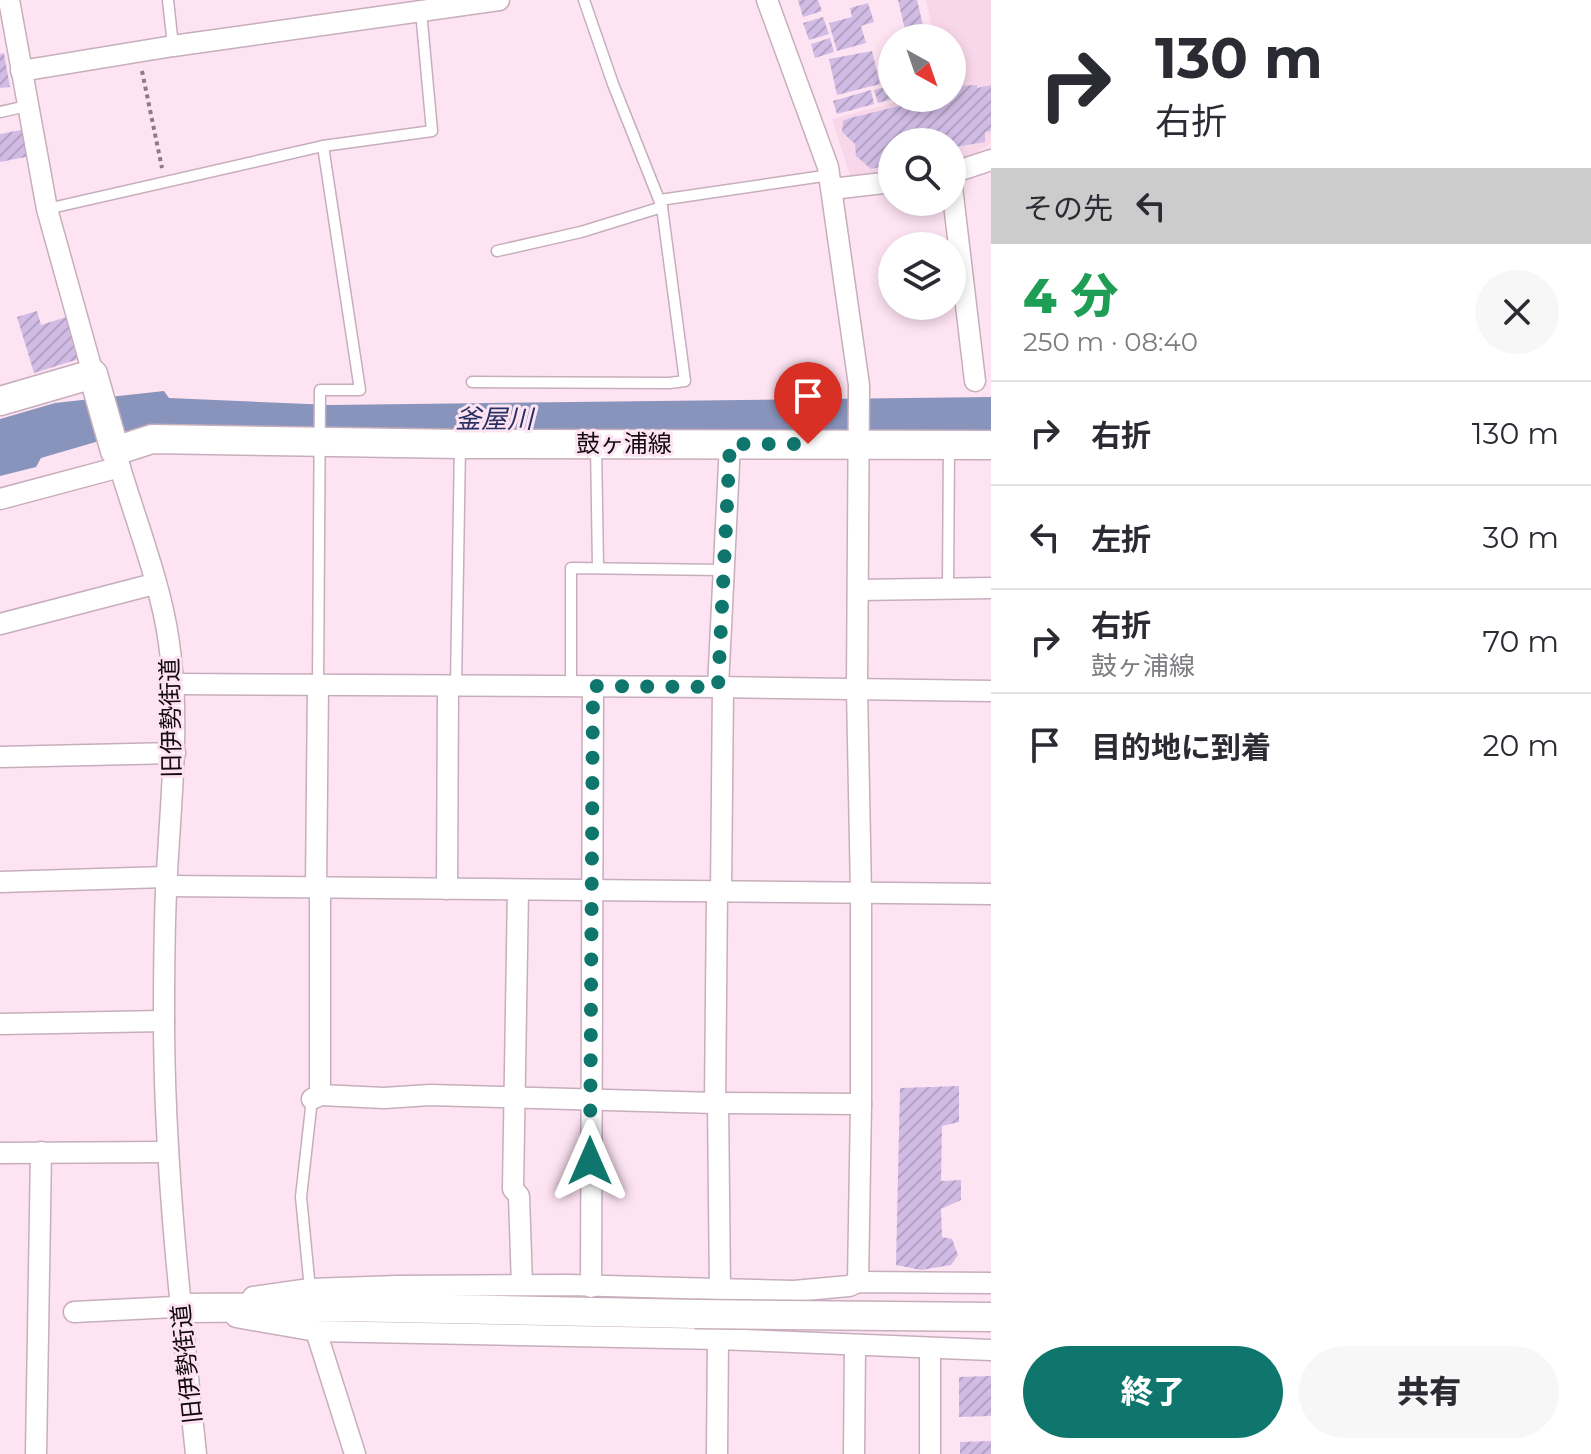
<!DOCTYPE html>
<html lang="ja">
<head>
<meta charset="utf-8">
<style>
	:root { --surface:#fff; --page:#f7f7f7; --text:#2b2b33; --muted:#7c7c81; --line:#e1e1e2; --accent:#0f766e }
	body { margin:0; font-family:Montserrat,"Noto Sans JP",sans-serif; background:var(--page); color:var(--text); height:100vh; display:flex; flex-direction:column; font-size:30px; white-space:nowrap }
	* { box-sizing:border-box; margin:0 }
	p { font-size:26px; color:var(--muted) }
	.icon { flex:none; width:44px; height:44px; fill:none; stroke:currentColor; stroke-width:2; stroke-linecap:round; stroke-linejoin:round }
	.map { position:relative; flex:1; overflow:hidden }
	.sheet { display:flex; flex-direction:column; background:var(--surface); width:600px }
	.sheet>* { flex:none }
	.guide { background:#fff; color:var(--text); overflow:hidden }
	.needle { width:52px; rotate:140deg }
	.buttons { position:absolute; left:878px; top:24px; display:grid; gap:16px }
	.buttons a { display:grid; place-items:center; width:88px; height:88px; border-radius:50%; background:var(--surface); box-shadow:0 4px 12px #0003; font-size:40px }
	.pin { position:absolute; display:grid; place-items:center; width:68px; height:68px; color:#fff; margin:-82px -34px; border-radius:50% 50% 50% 0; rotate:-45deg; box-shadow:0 0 8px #0007 }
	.pin .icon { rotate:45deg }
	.me { position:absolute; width:88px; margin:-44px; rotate:0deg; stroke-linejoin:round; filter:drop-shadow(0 0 6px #0008) }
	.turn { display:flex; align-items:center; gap:28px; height:168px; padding:0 32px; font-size:36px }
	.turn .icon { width:104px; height:104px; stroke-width:2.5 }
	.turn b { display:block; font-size:56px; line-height:68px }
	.then { display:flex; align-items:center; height:76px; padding:0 32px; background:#0003; gap:16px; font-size:30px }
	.round { display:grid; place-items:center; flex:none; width:84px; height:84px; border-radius:42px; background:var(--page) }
	.head { display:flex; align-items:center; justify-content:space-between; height:136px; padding:0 32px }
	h1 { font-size:48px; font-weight:800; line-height:60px; color:#1e9e55 }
	.primary-button { display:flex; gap:16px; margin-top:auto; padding:16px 32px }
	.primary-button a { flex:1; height:92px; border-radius:48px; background:var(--accent); color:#fff; font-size:32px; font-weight:800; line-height:92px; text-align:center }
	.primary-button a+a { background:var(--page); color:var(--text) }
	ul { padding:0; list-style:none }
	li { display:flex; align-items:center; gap:24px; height:104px; padding:0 32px; border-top:2px solid var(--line) }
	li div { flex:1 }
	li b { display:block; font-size:30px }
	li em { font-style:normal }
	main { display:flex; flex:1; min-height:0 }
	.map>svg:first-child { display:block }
	.built { fill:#f9d7ea }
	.water { fill:#8994bc }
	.building { fill:url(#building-hatch) }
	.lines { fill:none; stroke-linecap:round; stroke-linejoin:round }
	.lane-casing { stroke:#c7aebc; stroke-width:13 }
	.street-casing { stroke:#c7aebc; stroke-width:23 }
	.secondary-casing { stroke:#c7aebc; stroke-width:31 }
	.path { stroke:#8c7a84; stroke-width:4; stroke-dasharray:4 4; stroke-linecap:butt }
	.lane { stroke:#fff; stroke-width:10 }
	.street { stroke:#fff; stroke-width:20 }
	.secondary { stroke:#fff; stroke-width:28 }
	.secondary-bridge-casing { stroke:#c7aebc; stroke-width:31; stroke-linecap:butt }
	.secondary-bridge { stroke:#fff; stroke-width:28 }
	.route { stroke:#0f766e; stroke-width:14; stroke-dasharray:0 25.2 }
	.labels { text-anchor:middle; stroke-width:6; stroke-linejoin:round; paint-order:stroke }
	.street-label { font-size:24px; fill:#130a0f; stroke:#fee4f3 }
	.water-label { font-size:26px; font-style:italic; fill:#273063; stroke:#fee4f3 }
</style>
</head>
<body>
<main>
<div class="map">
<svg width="991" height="1454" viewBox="0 0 991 1454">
	<defs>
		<pattern id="building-hatch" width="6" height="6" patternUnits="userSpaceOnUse" patternTransform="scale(2)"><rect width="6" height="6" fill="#d1bce5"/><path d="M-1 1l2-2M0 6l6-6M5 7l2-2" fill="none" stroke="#b3a0c3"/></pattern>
	</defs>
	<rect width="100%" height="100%" fill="#fee4f3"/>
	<!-- built -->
	<polygon class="built" points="926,0 991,0 991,143 965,160 952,162 952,142 892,142 892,170 850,176 832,119 911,98 952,98 952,38 934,38"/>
	<!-- water -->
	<polygon class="water" points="164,391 169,398 331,405 991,397 991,435 99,441 41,458 36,467 0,476 0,419 55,403"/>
	<!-- building -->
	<g class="building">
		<polygon points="798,0 818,0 822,11 803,17"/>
		<polygon points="898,0 917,0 926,38 907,38"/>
		<polygon points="868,3 874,22 861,26 866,43 837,51 829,23 852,17 850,8"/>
		<polygon points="823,17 829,34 809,40 803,23"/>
		<polygon points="830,38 834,52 815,58 811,44"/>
		<polygon points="872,51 880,84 837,95 829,59"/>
		<polygon points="4,53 10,87 0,88 0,54"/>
		<polygon points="892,85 892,99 878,103 874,90"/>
		<polygon points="977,85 977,88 991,85 991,131 985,132 985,142 955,147 953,158 952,142 892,142 892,164 871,169 856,156 855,144 842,132 843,121 850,118 932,98 952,98 952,86"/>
		<polygon points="871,90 874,104 837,114 833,101"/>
		<polygon points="26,129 31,156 0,162 0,134"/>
		<polygon points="37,311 41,325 70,316 82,358 34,373 17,317"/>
		<polygon points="959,1086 959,1122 942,1126 941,1181 961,1180 961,1200 941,1209 942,1237 952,1239 958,1255 951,1265 921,1270 896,1265 900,1088"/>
		<polygon points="991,1376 991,1416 959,1417 959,1377"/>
		<polygon points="991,1441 991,1454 960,1454 960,1442"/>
	</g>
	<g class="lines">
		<!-- lane casing -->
		<g class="lane-casing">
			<g id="lane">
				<polyline points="168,0 173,46"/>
				<polyline points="0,112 27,106"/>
				<polyline points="660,200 830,175"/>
				<polyline points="47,209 323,146 432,131 421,11"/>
				<polyline points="497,251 581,232 662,207"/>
				<polyline points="472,382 669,383 685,381 662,207 613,84 584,0"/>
				<polyline points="596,445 598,567"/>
				<polyline points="948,588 949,446"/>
				<polyline points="318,685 320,390 360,390 323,146"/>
				<polyline points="456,686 460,444"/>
				<polyline points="571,686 571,568 722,570"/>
				<polyline points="310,1289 301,1197 312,1099"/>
			</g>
		</g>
		<!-- street casing -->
		<g class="street-casing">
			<g id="street">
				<polyline points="9,0 47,209 93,374"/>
				<polyline points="767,0 828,167 859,385 857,689 861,894 861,1104 858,1282"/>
				<polyline points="21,71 173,46 499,0"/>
				<polyline points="952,173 991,160"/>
				<polyline points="952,187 975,381"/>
				<polyline points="832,189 892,182"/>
				<path d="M115,451C132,511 161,582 169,643C180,720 171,796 167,873C164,921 164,970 164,1019C164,1164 181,1309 196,1454"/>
				<polyline points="0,499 120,467"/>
				<polyline points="859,590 991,588"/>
				<polyline points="0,624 154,584"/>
				<polyline points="174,684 718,687 991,691"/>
				<polyline points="718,687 730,444"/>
				<polyline points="0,757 175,753"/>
				<polyline points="0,882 166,877"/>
				<polyline points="166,886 991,894"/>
				<polyline points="316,888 318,685"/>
				<polyline points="447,889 448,686"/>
				<polyline points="518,890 513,1189 519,1196 522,1285"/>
				<polyline points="721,892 723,687"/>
				<polyline points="0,1024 164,1021"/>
				<polyline points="320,1095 384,1098 430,1095 715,1103 861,1104"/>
				<polyline points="312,1099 320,1095 320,888"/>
				<polyline points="718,1102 720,1290"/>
				<polyline points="715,1103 717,892"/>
				<polyline points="0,1153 168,1152"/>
				<polyline points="591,1287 593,686"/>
				<polyline points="253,1297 310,1289 397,1286 569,1285 794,1291 849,1286 858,1282 991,1283"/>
				<polyline points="74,1312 194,1306"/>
				<polyline points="236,1317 316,1331 718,1339 991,1350"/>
				<polyline points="316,1331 355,1454"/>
				<polyline points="36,1454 41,1152"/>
				<polyline points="717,1454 718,1339"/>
				<polyline points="854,1454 855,1345"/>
				<polyline points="930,1454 930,1349"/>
			</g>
		</g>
		<!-- secondary casing -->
		<g class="secondary-casing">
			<g id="secondary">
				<polyline points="0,401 93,374 115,451 152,439 460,444 991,445"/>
				<polyline points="180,1308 342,1307 695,1314"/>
			</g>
		</g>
		<!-- path -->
		<polyline class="path" points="142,71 162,168"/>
		<!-- lane -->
		<use href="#lane" class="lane"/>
		<!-- street -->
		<use href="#street" class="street"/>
		<!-- secondary -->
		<use href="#secondary" class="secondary"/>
		<!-- secondary-bridge casing -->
		<g class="secondary-bridge-casing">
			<polyline id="secondary-bridge" points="695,1314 991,1317"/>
		</g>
		<!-- secondary-bridge -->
		<use href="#secondary-bridge" class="secondary-bridge"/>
	</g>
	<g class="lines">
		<!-- route -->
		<polyline class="route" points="590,1161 593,686 718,687 730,444 808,444"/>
	</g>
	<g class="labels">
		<!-- street labels -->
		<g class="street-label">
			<text x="624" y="452">鼓ヶ浦線</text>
			<text transform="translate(171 718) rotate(-91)" y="8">旧伊勢街道</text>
			<text transform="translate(187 1364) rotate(-96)" y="8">旧伊勢街道</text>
		</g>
		<!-- water labels -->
		<g class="water-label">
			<text x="494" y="428">釜屋川</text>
		</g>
	</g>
</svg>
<div class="buttons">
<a><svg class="needle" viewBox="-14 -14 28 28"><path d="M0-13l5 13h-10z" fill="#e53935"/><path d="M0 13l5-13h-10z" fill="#7c7c81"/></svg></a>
<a><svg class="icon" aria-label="search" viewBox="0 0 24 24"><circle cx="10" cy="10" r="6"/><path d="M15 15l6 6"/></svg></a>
<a><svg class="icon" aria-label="layers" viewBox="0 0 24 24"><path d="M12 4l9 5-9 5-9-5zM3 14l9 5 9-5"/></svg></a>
</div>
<div class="pin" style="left:808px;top:444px;background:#d93025"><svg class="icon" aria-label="arrive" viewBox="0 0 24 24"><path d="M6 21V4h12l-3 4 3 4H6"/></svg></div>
<svg class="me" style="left:590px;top:1161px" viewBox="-20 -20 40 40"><path d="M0-17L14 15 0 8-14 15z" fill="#0f766e" stroke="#fff" stroke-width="4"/></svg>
</div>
<section class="sheet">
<div class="guide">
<div class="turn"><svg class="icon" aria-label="right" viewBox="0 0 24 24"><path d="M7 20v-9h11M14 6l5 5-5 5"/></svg><div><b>130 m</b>右折</div></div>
<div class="then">その先<svg class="icon" aria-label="left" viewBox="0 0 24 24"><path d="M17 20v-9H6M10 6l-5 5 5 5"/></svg></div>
</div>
<div class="head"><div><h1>4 分</h1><p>250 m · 08:40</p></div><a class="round"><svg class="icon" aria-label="close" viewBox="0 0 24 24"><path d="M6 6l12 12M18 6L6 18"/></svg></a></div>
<ul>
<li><svg class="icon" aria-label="right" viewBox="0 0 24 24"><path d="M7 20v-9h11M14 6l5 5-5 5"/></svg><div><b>右折</b></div><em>130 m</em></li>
<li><svg class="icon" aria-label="left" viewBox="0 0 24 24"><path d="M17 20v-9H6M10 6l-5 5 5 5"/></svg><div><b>左折</b></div><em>30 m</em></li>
<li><svg class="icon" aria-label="right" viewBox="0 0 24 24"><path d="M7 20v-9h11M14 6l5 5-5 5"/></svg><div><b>右折</b><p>鼓ヶ浦線</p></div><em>70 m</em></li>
<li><svg class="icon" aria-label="arrive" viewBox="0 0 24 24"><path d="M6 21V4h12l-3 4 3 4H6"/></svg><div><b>目的地に到着</b></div><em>20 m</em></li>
</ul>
<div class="primary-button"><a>終了</a><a>共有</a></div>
</section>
</main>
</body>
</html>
